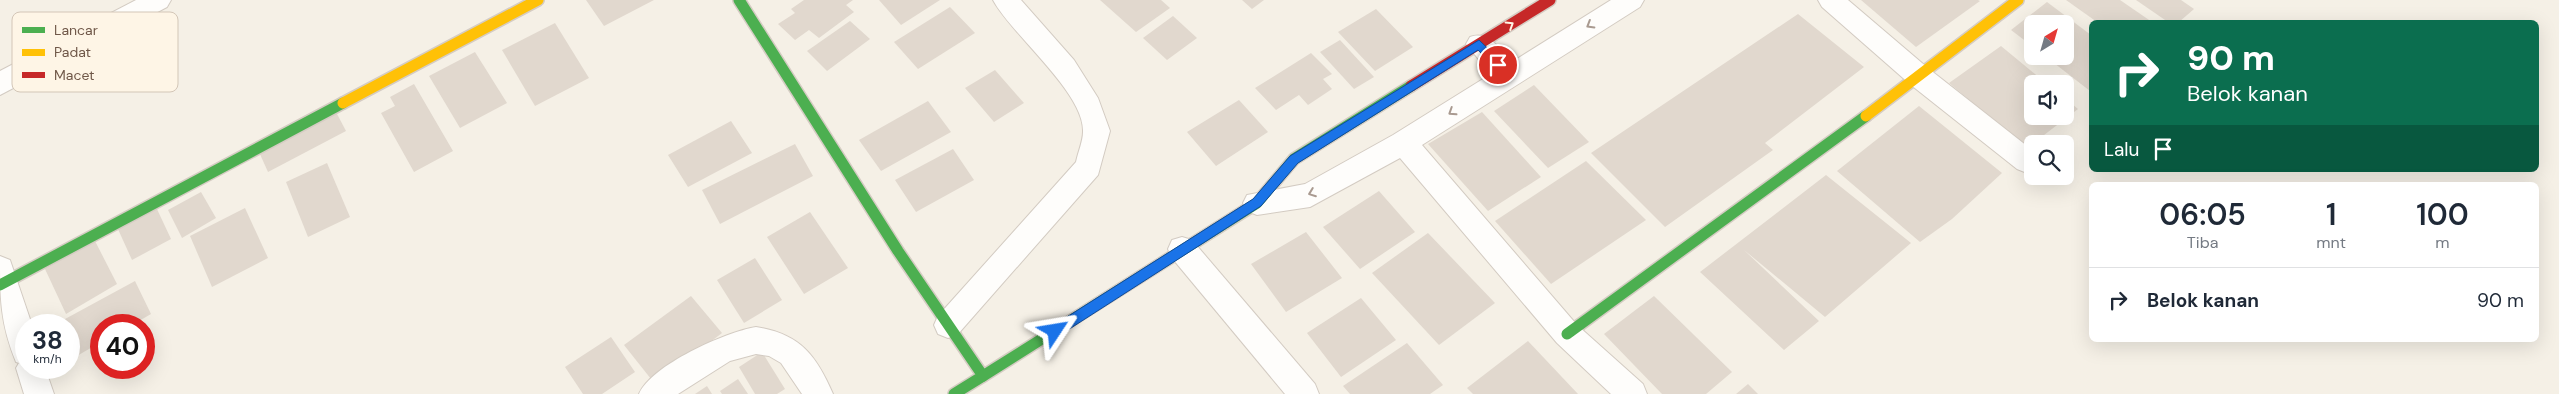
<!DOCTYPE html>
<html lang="id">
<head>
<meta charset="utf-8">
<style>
	:root { --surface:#fff; --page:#f6f6f7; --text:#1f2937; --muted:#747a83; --line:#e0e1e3 }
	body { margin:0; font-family:"DM Sans",sans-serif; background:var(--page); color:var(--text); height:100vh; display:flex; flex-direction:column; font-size:19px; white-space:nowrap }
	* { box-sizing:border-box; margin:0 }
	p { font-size:16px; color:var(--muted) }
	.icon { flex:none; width:28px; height:28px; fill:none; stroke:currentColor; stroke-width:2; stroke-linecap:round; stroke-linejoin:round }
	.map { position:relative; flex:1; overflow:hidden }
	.panel { position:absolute; left:2089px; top:182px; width:450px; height:160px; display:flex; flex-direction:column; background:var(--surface); border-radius:8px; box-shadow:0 5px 20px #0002 }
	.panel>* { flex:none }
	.top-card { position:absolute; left:2089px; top:20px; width:450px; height:152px; border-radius:8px; box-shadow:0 5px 20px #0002; background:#0b6e4f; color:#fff; overflow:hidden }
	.needle { width:32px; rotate:37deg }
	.tools { position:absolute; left:2024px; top:15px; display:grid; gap:10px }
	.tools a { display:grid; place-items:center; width:50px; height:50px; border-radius:8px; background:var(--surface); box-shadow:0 5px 20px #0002; font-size:25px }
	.speed { position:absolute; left:15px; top:314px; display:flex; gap:10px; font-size:25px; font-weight:700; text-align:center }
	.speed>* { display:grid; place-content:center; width:65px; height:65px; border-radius:50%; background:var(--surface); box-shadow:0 5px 20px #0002; line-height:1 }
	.speed small { font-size:12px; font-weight:400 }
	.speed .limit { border:8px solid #d22; background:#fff; color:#111 }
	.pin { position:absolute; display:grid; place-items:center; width:42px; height:42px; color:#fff; margin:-21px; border:2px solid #fff; border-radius:50%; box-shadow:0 1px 5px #0007 }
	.me { position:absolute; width:55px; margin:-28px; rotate:57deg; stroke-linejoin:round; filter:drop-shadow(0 0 4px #0008) }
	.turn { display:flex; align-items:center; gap:18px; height:105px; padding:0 15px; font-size:22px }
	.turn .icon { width:65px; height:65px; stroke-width:2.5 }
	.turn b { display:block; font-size:35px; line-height:42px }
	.then { display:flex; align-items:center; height:48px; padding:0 15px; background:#0003; gap:10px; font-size:19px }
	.eta { display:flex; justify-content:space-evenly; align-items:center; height:85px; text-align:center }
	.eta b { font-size:30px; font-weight:600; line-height:35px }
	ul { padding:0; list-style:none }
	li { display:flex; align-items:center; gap:15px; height:65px; padding:0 15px; border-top:1px solid var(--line) }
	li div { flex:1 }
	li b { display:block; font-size:19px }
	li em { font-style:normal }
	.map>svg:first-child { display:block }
	.building { fill:#e1d8ce }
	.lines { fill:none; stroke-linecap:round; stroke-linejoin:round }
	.street-casing { stroke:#d3cbc2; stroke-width:2 }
	.fast-casing { stroke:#d5ccc3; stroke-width:14 }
	.slow-casing { stroke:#d5ccc3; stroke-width:14 }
	.jam-casing { stroke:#d5ccc3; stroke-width:14 }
	.street { fill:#fefdfb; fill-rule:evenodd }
	.fast { stroke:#4caf50; stroke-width:11 }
	.slow { stroke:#ffc107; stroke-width:11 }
	.jam { stroke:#c62828; stroke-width:11 }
	.oneway { stroke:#fef5e6 }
	.oneway2 { stroke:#a99a90 }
	.route { fill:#1a73e8; stroke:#114b97 }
	.key { fill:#fef5e6; stroke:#d3c6b7; stroke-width:1 }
	.key-label { font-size:14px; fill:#705849 }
</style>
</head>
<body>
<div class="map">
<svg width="2559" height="394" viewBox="0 0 2559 394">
	<rect width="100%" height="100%" fill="#f5f0e6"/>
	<!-- building -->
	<g class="building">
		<polygon points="586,0 654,0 604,26"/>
		<polygon points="804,0 853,0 846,5 854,12 819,38 809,30 795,40 778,24 795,13 791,9"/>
		<polygon points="879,0 940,0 901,25"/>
		<polygon points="1100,0 1161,0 1170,8 1136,32"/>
		<polygon points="1242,0 1264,0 1252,9"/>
		<polygon points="1861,0 1978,0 1980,1 1916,47"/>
		<polygon points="2066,0 2120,0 2152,22 2097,22"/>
		<polygon points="2136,0 2181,0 2194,9 2179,22 2168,22"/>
		<polygon points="2047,2 2091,35 2090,91 2045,56 2065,56 2065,24 2032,24 2032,46 2011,30"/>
		<polygon points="950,7 975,33 918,69 894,42"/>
		<polygon points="1376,9 1413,47 1375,71 1338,32"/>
		<polygon points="1798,14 1864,67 1765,143 1773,150 1665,227 1591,153"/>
		<polygon points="1173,16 1197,38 1167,60 1143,38"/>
		<polygon points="850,21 870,39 827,71 807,51"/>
		<polygon points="555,23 589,78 535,106 502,50"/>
		<polygon points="1340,40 1374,77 1354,89 1320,52"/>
		<polygon points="2001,46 2047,84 2032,84 2032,116 2065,116 2065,98 2078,109 2027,148 1949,83"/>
		<polygon points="475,52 507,103 460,128 429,76"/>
		<polygon points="1311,53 1332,74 1323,79 1332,89 1308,105 1299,95 1276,110 1255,88"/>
		<polygon points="995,70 1024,103 994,122 965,88"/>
		<polygon points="414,84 453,151 414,172 381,113 395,106 390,97"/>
		<polygon points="1534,85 1589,142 1548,168 1494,111"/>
		<polygon points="1239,100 1268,132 1216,166 1187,132"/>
		<polygon points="928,101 951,132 881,171 859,140"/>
		<polygon points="1919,106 2002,173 1952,219 1920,242 1837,171"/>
		<polygon points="336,112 346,131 268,172 259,152"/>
		<polygon points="1482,112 1541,177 1488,211 1428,144"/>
		<polygon points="731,121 752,153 688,187 668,155"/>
		<polygon points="795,144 813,176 720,224 702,190"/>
		<polygon points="953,149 974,180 916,212 895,180"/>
		<polygon points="1586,161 1646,220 1551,284 1495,221"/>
		<polygon points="327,163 350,217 308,237 286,182"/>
		<polygon points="1826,175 1911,243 1825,317 1744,250 1819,321 1784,350 1700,272"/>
		<polygon points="1379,191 1415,232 1360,269 1323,227"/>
		<polygon points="201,192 216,218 182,238 168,210"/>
		<polygon points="156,207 171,239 132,260 117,227"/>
		<polygon points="245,208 268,258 212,287 190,236"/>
		<polygon points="810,212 848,268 804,294 767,237"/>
		<polygon points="1306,232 1342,278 1286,312 1251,264"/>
		<polygon points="1428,233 1495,303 1439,345 1372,273"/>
		<polygon points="95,241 117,284 66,314 45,269"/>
		<polygon points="755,258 782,300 744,323 717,280"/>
		<polygon points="135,281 151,314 132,325 101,325 101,342 70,360 69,325 54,325"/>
		<polygon points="691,296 722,333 655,384 624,345"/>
		<polygon points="1654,296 1732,372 1706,394 1662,394 1604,334"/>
		<polygon points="1361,298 1396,340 1341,377 1307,333"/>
		<polygon points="611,337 635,372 602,394 583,394 565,367"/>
		<polygon points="1528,341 1578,394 1473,394 1467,388"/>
		<polygon points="1407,343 1443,385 1430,394 1350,394 1343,386"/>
		<polygon points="762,352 785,389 777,394 755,394 739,367"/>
		<polygon points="738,379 748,394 722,394 720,391"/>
		<polygon points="1748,384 1758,394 1736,394"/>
		<polygon points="707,386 712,394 695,394"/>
	</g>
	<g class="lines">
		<!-- street casing -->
		<g class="street-casing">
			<g id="street">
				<polygon points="136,0 171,0 167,7 0,95 0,71"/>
				<path d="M993,0H1021L1074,60L1098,98L1110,131L1098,175L958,334L948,338L938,334L934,325L938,316L1076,162C1078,152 1083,141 1083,132C1085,93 1011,34 993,0Z"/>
				<path d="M1611,0H1644L1640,7L1422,145L1577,325L1643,384L1647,394H1611L1557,343L1400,158L1310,207L1257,215L1247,211L1243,203L1247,195L1305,184L1393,135L1491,74L1466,44L1470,37C1489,30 1499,49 1512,62Z"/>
				<polygon points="1818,0 1848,0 1929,69 2032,150 2032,171 2027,173 2017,169 1911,85 1822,7"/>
				<polygon points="1182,237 1192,240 1315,384 1319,394 1285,394 1172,258 1168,249 1172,240"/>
				<path d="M0,256L10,260L32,325H26V368H45L54,394H24L16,368L19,363L16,362C0,323 0,297 0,256Z"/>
				<path d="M756,327C800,334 816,355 833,394H802L781,363L769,356L756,354L730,361L678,394H639C652,365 725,332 756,327Z"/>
			</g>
		</g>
		<!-- fast casing -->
		<g class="fast-casing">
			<g id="fast">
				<polyline points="739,0 898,251 983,376 954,394"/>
				<polyline points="0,285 343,103"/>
				<polyline points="1567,334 1866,116"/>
				<polyline points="983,376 1257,203 1294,159 1411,86"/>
			</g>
		</g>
		<!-- slow casing -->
		<g class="slow-casing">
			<g id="slow">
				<polyline points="343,103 538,0"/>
				<polyline points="1866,116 2018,0"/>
			</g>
		</g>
		<!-- jam casing -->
		<g class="jam-casing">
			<polyline id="jam" points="1411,86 1550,0"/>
		</g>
		<!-- street -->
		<use href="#street" class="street"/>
		<!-- fast -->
		<use href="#fast" class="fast"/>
		<!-- slow -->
		<use href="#slow" class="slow"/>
		<!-- jam -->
		<use href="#jam" class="jam"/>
	</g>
	<!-- one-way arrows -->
	<defs><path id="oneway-chevron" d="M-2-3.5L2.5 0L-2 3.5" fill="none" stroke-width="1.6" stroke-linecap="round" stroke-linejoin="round" transform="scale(1.25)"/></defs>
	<use class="oneway" href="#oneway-chevron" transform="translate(1510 25) rotate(-32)"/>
	<g class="oneway2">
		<use href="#oneway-chevron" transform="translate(1590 25) rotate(149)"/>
		<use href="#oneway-chevron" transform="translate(1452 112) rotate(147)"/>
		<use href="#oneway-chevron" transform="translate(1312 193) rotate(159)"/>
	</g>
	<!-- route -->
	<polygon class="route" points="1479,40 1502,62 1502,68 1495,68 1478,50 1298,163 1261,206 1060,335 1051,335 1051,327 1253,199 1290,156"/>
	<!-- legend -->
	<rect x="12" y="12" width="166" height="80" rx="8" class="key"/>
	<rect x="22" y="27" width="23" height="6" fill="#4caf50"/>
	<rect x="22" y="49" width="23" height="7" fill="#ffc107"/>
	<rect x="22" y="72" width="23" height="6" fill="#c62828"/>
	<g class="key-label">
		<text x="54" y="35">Lancar</text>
		<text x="54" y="57">Padat</text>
		<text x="54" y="80">Macet</text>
	</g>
</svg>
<div class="tools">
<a><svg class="needle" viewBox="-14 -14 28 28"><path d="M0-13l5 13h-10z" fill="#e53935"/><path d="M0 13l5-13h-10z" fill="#747a83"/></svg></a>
<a><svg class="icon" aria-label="sound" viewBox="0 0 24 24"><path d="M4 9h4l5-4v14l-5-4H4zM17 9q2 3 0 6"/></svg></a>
<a><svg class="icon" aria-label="search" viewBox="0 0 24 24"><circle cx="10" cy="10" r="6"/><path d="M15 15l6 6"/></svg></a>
</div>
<div class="speed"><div>38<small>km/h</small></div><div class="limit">40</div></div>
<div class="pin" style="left:1498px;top:65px;background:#d93025"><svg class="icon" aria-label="arrive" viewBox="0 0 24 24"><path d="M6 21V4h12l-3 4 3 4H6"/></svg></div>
<svg class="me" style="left:1055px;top:331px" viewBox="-20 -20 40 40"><path d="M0-17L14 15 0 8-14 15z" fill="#1a73e8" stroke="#fff" stroke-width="4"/></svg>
<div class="top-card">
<div class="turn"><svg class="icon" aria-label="right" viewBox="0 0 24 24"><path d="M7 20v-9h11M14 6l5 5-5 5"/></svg><div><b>90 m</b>Belok kanan</div></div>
<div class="then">Lalu<svg class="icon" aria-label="arrive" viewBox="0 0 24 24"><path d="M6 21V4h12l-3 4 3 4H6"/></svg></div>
</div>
<section class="panel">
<div class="eta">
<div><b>06:05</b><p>Tiba</p></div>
<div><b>1</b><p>mnt</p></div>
<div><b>100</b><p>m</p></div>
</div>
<ul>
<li><svg class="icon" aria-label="right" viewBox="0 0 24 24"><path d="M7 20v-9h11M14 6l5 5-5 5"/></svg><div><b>Belok kanan</b></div><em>90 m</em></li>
</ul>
</section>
</div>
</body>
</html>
